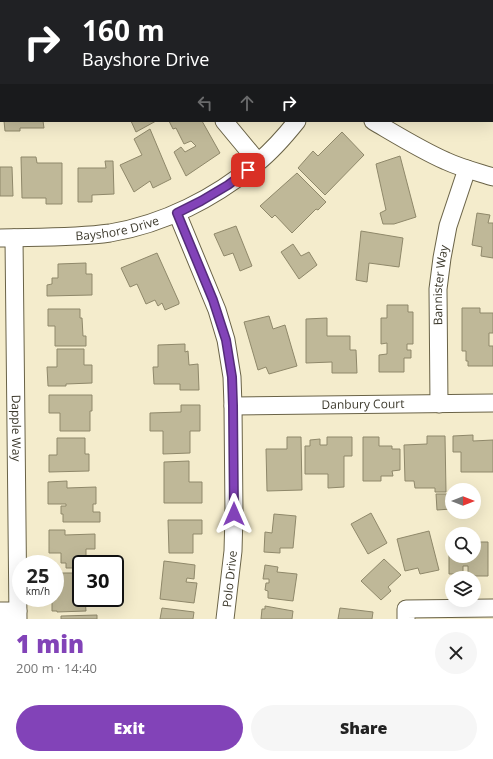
<!DOCTYPE html>
<html lang="en">
<head>
<meta charset="utf-8">
<style>
	:root { --surface:#fff; --page:#f6f6f6; --text:#222; --muted:#767676; --accent:#8243b8 }
	body { margin:0; font-family:"Open Sans",sans-serif; background:var(--page); color:var(--text); height:100vh; display:flex; flex-direction:column; font-size:15px; white-space:nowrap }
	* { box-sizing:border-box; margin:0 }
	p { font-size:13px; color:var(--muted) }
	.icon { flex:none; width:22px; height:22px; fill:none; stroke:currentColor; stroke-width:2; stroke-linecap:round; stroke-linejoin:round }
	.map { position:relative; height:619px; overflow:hidden }
	.sheet { display:flex; flex-direction:column; background:var(--surface); flex:1 }
	.sheet>* { flex:none }
	.top-card { position:absolute; left:0px; top:0px; width:493px; height:122px; box-shadow:0 4px 16px #0002; background:#202124; color:#fff; overflow:hidden }
	.needle { width:26px; rotate:90deg }
	.tools { position:absolute; left:445px; top:483px; display:grid; gap:8px }
	.tools a { display:grid; place-items:center; width:36px; height:36px; border-radius:50%; background:var(--surface); box-shadow:0 4px 16px #0002; font-size:20px }
	.speed { position:absolute; left:12px; top:555px; display:flex; gap:8px; font-size:20px; font-weight:700; text-align:center }
	.speed>* { display:grid; place-content:center; width:52px; height:52px; border-radius:50%; background:var(--surface); box-shadow:0 4px 16px #0002; line-height:1 }
	.speed small { font-size:10px; font-weight:400 }
	.speed .limit { border:2px solid #111; border-radius:6px; background:#fff; color:#111 }
	.pin { position:absolute; display:grid; place-items:center; width:34px; height:34px; color:#fff; margin:-17px; border-radius:8px; box-shadow:0 2px 6px #0006 }
	.me { position:absolute; width:44px; margin:-22px; rotate:0deg; stroke-linejoin:round; filter:drop-shadow(0 0 3px #0008) }
	.turn { display:flex; align-items:center; gap:14px; height:84px; padding:0 16px; font-size:18px }
	.turn .icon { width:52px; height:52px; stroke-width:2.5 }
	.turn b { display:block; font-size:28px; line-height:34px }
	.lanes { display:flex; align-items:center; height:38px; padding:0 16px; background:#0003; justify-content:center; gap:20px; direction:ltr }
	.lanes .off { opacity:.35 }
	.round { display:grid; place-items:center; flex:none; width:42px; height:42px; border-radius:21px; background:var(--page) }
	.overview { display:flex; align-items:center; justify-content:space-between; height:68px; padding:0 16px }
	h1 { font-size:24px; font-weight:800; line-height:30px; color:var(--accent) }
	.primary-button { display:flex; gap:8px; margin-top:auto; padding:8px 16px }
	.primary-button a { flex:1; height:46px; border-radius:24px; background:var(--accent); color:#fff; font-size:16px; font-weight:800; line-height:46px; text-align:center }
	.primary-button a+a { background:var(--page); color:var(--text) }
	.map>svg:first-child { display:block }
	.building { fill:#bfb898; stroke:#8f886a }
	.lines { fill:none; stroke-linecap:round; stroke-linejoin:round }
	.minor-casing { stroke:#6a6347; stroke-width:19 }
	.minor { stroke:#fff; stroke-width:17 }
	.route-casing { stroke:#542c78; stroke-width:10 }
	.route { stroke:#8243b8; stroke-width:7 }
	.labels { text-anchor:middle; stroke-width:4; stroke-linejoin:round; paint-order:stroke }
	.street-label { font-size:12px; fill:#3d3a2d; stroke:#fff }
</style>
</head>
<body>
<div class="map">
<svg width="493" height="619" viewBox="0 0 493 619">
	<rect width="100%" height="100%" fill="#f4eccc"/>
	<!-- building -->
	<g class="building">
		<polygon points="58,0 98,0 99,1 59,1"/>
		<polygon points="146,0 178,0 177,1 147,1"/>
		<polygon points="196,0 253,0 252,1 196,1"/>
		<polygon points="392,0 426,0 425,1 391,1"/>
		<polygon points="492,22 493,22 493,56"/>
		<rect x="492" y="65" width="1" height="31"/>
		<polygon points="4,121 43,121 44,128 20,128 20,131 5,131"/>
		<polygon points="131,121 156,121 136,132"/>
		<polygon points="169,121 202,121 220,153 186,176 174,152 181,147 185,152 196,146 191,141 184,144 176,128 173,129"/>
		<polygon points="150,129 171,179 153,188 150,181 134,192 120,165 142,155 134,139"/>
		<polygon points="342,132 364,155 325,195 298,168 313,151 318,156"/>
		<polygon points="400,156 416,217 394,224 383,224 380,213 386,210 377,169 376,164"/>
		<polygon points="21,157 36,157 37,163 62,163 62,204 46,204 46,198 22,198"/>
		<polygon points="105,161 113,161 114,194 92,195 92,202 78,202 78,168 106,168"/>
		<polygon points="0,167 12,167 13,196 0,196"/>
		<polygon points="297,173 326,202 318,210 316,209 292,233 275,215 272,218 260,206"/>
		<polygon points="477,213 490,215 488,223 493,223 493,258 481,256 482,247 472,245"/>
		<polygon points="236,226 252,266 240,271 233,253 224,256 214,234"/>
		<polygon points="361,231 403,238 399,267 369,263 367,282 356,280"/>
		<polygon points="293,244 301,256 309,252 317,265 299,279 281,252"/>
		<polygon points="157,253 179,302 179,304 165,310 162,303 158,306 155,300 146,304 137,284 130,287 121,268"/>
		<polygon points="86,263 86,274 92,274 92,295 47,296 47,285 52,284 52,278 58,278 58,264"/>
		<polygon points="387,305 408,305 408,312 413,312 413,344 407,344 407,350 411,350 411,358 404,358 404,372 379,372 379,355 387,354 387,343 381,344 381,318 387,318"/>
		<polygon points="462,308 480,308 480,313 493,313 493,333 489,333 489,346 493,346 493,366 468,366 468,361 466,361 466,351 462,351"/>
		<polygon points="48,309 80,309 80,318 82,318 83,336 86,336 86,346 55,346 55,326 48,326"/>
		<polygon points="269,316 273,329 285,325 297,366 269,374 266,367 258,370 244,322"/>
		<polygon points="327,318 327,336 350,336 350,350 356,350 357,373 332,373 332,362 306,363 306,319"/>
		<polygon points="185,344 185,352 188,351 189,365 198,364 199,390 180,390 180,384 154,384 153,367 158,367 158,345"/>
		<polygon points="57,349 84,349 84,365 92,365 92,383 66,384 66,386 48,386 47,367 57,367"/>
		<polygon points="49,395 92,395 92,411 90,411 90,431 60,431 60,413 49,413"/>
		<polygon points="181,405 200,405 200,431 190,431 190,453 163,454 163,431 150,431 150,413 181,412"/>
		<polygon points="473,435 473,441 493,440 493,472 461,472 461,452 453,452 453,436"/>
		<polygon points="427,436 445,436 446,492 435,492 435,488 415,488 414,481 405,481 404,445 427,444"/>
		<polygon points="287,437 301,437 302,490 267,491 266,449 287,449"/>
		<polygon points="327,437 352,437 352,456 344,456 344,487 328,488 328,474 305,474 305,446 310,446 310,440 320,439 320,445 327,445"/>
		<polygon points="363,437 379,437 379,446 392,446 392,449 400,449 400,470 392,471 393,476 381,476 381,481 363,481"/>
		<polygon points="57,438 85,438 85,454 89,454 89,471 49,472 49,455 57,455"/>
		<polygon points="189,461 189,482 202,482 202,503 164,503 164,462"/>
		<polygon points="67,481 67,488 96,487 96,504 93,504 93,512 100,512 100,522 63,522 63,514 61,514 61,506 66,506 66,504 48,504 48,482"/>
		<polygon points="436,494 451,494 451,509 437,510"/>
		<polygon points="371,513 387,543 368,554 351,524"/>
		<polygon points="274,514 296,516 293,548 280,548 280,553 264,552 265,532 272,533"/>
		<polygon points="168,520 202,520 202,534 193,534 193,553 169,553"/>
		<polygon points="49,530 65,530 65,535 95,534 95,549 86,549 86,564 81,564 81,568 66,568 66,563 61,563 61,553 49,553"/>
		<polygon points="429,531 439,570 420,574 418,568 405,571 397,539"/>
		<polygon points="449,542 452,542 452,556 474,556 474,542 488,542 488,576 468,576 468,566 463,566 463,574 449,574"/>
		<polygon points="384,559 401,575 388,587 391,591 381,600 361,581"/>
		<polygon points="164,561 195,565 194,579 187,578 186,582 197,583 194,603 160,599"/>
		<polygon points="265,565 278,567 277,572 297,574 293,601 268,598 268,591 265,590 266,583 269,583 269,579 263,579"/>
		<polygon points="55,573 81,573 81,598 85,598 86,611 57,612 57,611 52,611 52,598 55,598 55,591 57,590 57,587 55,587"/>
		<polygon points="265,606 293,611 292,619 261,619 262,609 265,609"/>
		<polygon points="162,608 194,612 193,619 160,619"/>
		<polygon points="340,608 373,612 372,619 338,619"/>
		<polygon points="97,615 97,619 61,619 61,616"/>
	</g>
	<g class="lines">
		<!-- minor casing -->
		<g class="minor-casing">
			<g id="minor">
				<polyline points="355,1 355,0"/>
				<polyline points="0,42 1,42"/>
				<polyline points="224,121 258,162"/>
				<path d="M373,121C397,135 421,150 446,161C461,168 477,172 493,177"/>
				<polyline points="177,213 217,310 226,340 232,377 233,406 234,514 233,551 225,619"/>
				<path id="s1" d="M0,238C37,237 74,238 110,233C164,224 215,198 257,163C272,151 285,136 297,121"/>
				<path id="s2" d="M14,238L18,619"/>
				<path id="s3" d="M439,404L438,289L442,258L448,226L467,169"/>
				<path id="s4" d="M233,406L493,403"/>
				<polyline points="0,611 18,611"/>
				<polyline points="406,619 406,609 493,608"/>
			</g>
		</g>
		<!-- minor -->
		<use href="#minor" class="minor"/>
	</g>
	<g class="lines">
		<!-- route casing -->
		<g class="route-casing">
			<polyline id="route" points="234,514 233,406 232,377 226,340 213,300 177,213 201,201 228,185 248,170"/>
		</g>
		<!-- route -->
		<use href="#route" class="route"/>
	</g>
	<g class="labels">
		<!-- street labels -->
		<g class="street-label">
			<text dy="4" stroke="none"><textPath href="#s1" startOffset="118">Bayshore Drive</textPath></text>
			<text dy="4" stroke="none"><textPath href="#s3" startOffset="119">Bannister Way</textPath></text>
			<text dy="4" stroke="none"><textPath href="#s4" startOffset="130">Danbury Court</textPath></text>
			<text dy="4" stroke="none"><textPath href="#s2" startOffset="190">Dapple Way</textPath></text>
			<text transform="translate(230 579) rotate(-84)" y="4">Polo Drive</text>
		</g>
	</g>
</svg>
<div class="tools">
<a><svg class="needle" viewBox="-14 -14 28 28"><path d="M0-13l5 13h-10z" fill="#e53935"/><path d="M0 13l5-13h-10z" fill="#767676"/></svg></a>
<a><svg class="icon" aria-label="search" viewBox="0 0 24 24"><circle cx="10" cy="10" r="6"/><path d="M15 15l6 6"/></svg></a>
<a><svg class="icon" aria-label="layers" viewBox="0 0 24 24"><path d="M12 4l9 5-9 5-9-5zM3 14l9 5 9-5"/></svg></a>
</div>
<div class="speed"><div>25<small>km/h</small></div><div class="limit">30</div></div>
<div class="pin" style="left:248px;top:170px;background:#d93025"><svg class="icon" aria-label="arrive" viewBox="0 0 24 24"><path d="M6 21V4h12l-3 4 3 4H6"/></svg></div>
<svg class="me" style="left:234px;top:514px" viewBox="-20 -20 40 40"><path d="M0-17L14 15 0 8-14 15z" fill="#8243b8" stroke="#fff" stroke-width="4"/></svg>
<div class="top-card">
<div class="turn"><svg class="icon" aria-label="right" viewBox="0 0 24 24"><path d="M7 20v-9h11M14 6l5 5-5 5"/></svg><div><b>160 m</b>Bayshore Drive</div></div>
<div class="lanes"><svg class="icon off" aria-label="left" viewBox="0 0 24 24"><path d="M17 20v-9H6M10 6l-5 5 5 5"/></svg><svg class="icon off" aria-label="ahead" viewBox="0 0 24 24"><path d="M12 20V5M6 11l6-6 6 6"/></svg><svg class="icon" aria-label="right" viewBox="0 0 24 24"><path d="M7 20v-9h11M14 6l5 5-5 5"/></svg></div>
</div>
</div>
<section class="sheet">
<div class="overview"><div><h1>1 min</h1><p>200 m · 14:40</p></div><a class="round"><svg class="icon" aria-label="close" viewBox="0 0 24 24"><path d="M6 6l12 12M18 6L6 18"/></svg></a></div>
<div class="primary-button"><a>Exit</a><a>Share</a></div>
</section>
</body>
</html>
